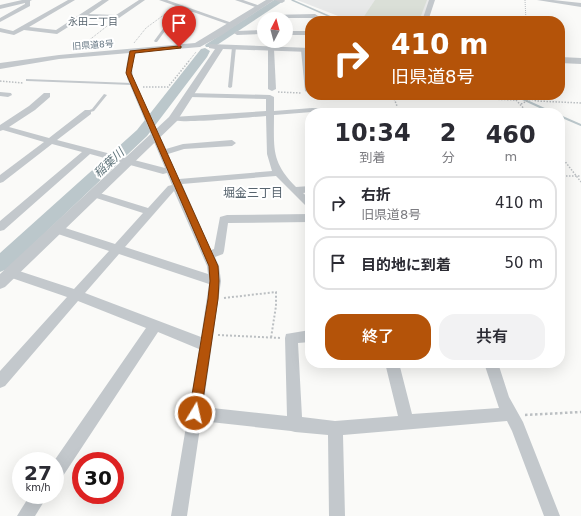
<!DOCTYPE html>
<html lang="ja">
<head>
<meta charset="utf-8">
<style>
	:root { --surface:#fff; --page:#f2f2f3; --text:#2b2b33; --muted:#7c7c81; --line:#e1e1e2; --accent:#b45309 }
	body { margin:0; font-family:"DejaVu Sans","Noto Sans JP",sans-serif; background:var(--page); color:var(--text); height:100vh; display:flex; flex-direction:column; font-size:15px; white-space:nowrap }
	* { box-sizing:border-box; margin:0 }
	p { font-size:13px; color:var(--muted) }
	.icon { flex:none; width:22px; height:22px; fill:none; stroke:currentColor; stroke-width:2; stroke-linecap:round; stroke-linejoin:round }
	.map { position:relative; flex:1; overflow:hidden }
	.drawer { position:absolute; left:305px; top:108px; width:260px; height:260px; display:flex; flex-direction:column; background:var(--surface); border-radius:16px; box-shadow:0 4px 16px #0002 }
	.drawer>* { flex:none }
	.top-card { position:absolute; left:305px; top:16px; width:260px; height:84px; border-radius:16px; box-shadow:0 4px 16px #0002; background:#b45309; color:#fff; overflow:hidden }
	.needle { width:26px; rotate:6deg }
	.tools { position:absolute; left:257px; top:12px; display:grid; gap:8px }
	.tools a { display:grid; place-items:center; width:36px; height:36px; border-radius:50%; background:var(--surface); box-shadow:0 4px 16px #0002; font-size:20px }
	.speed { position:absolute; left:12px; top:452px; display:flex; gap:8px; font-size:20px; font-weight:700; text-align:center }
	.speed>* { display:grid; place-content:center; width:52px; height:52px; border-radius:50%; background:var(--surface); box-shadow:0 4px 16px #0002; line-height:1 }
	.speed small { font-size:10px; font-weight:400 }
	.speed .limit { border:6px solid #d22; background:#fff; color:#111 }
	.pin { position:absolute; display:grid; place-items:center; width:34px; height:34px; color:#fff; margin:-41px -17px; border-radius:50% 50% 50% 0; rotate:-45deg; box-shadow:0 0 4px #0007 }
	.pin .icon { rotate:45deg }
	.me { position:absolute; width:44px; margin:-22px; rotate:9deg; stroke-linejoin:round; filter:drop-shadow(0 0 3px #0008) }
	.turn { display:flex; align-items:center; gap:14px; height:84px; padding:0 20px; font-size:18px }
	.turn .icon { width:52px; height:52px; stroke-width:2.5 }
	.turn b { display:block; font-size:28px; line-height:34px }
	.eta { display:flex; justify-content:space-evenly; align-items:center; height:68px; text-align:center }
	.eta b { font-size:24px; font-weight:600; line-height:28px }
	.action { display:flex; gap:8px; margin-top:auto; padding:8px 20px }
	.action a { flex:1; height:46px; border-radius:16px; background:var(--accent); color:#fff; font-size:16px; font-weight:600; line-height:46px; text-align:center }
	.action a+a { background:var(--page); color:var(--text) }
	ul { padding:0; list-style:none }
	li { display:flex; align-items:center; gap:12px; height:54px; margin:0 8px 6px; padding:0 12px; border:2px solid var(--line); border-radius:16px }
	li div { flex:1 }
	li b { display:block; font-size:15px }
	li em { font-style:normal }
	.map>svg:first-child { display:block }
	.built { fill:#e8e9e9 }
	.green { fill:#dadfd7 }
	.lines { fill:none; stroke-linecap:round; stroke-linejoin:round }
	.stream-far1 { stroke:#bbc7cb; stroke-width:1.5 }
	.stream { stroke:#bbc7cb; stroke-width:2 }
	.river { fill:#bbc7cb; fill-rule:evenodd }
	.path-far3 { stroke:#bbbfc2; stroke-width:1; stroke-dasharray:1 1; stroke-linecap:butt }
	.path-far2 { stroke:#bbbfc2; stroke-width:1.5; stroke-dasharray:1.5 1.5; stroke-linecap:butt }
	.path-far1 { stroke:#bbbfc2; stroke-width:2; stroke-dasharray:2 2; stroke-linecap:butt }
	.path { stroke:#bbbfc2; stroke-width:2.5; stroke-dasharray:2.5 2.5; stroke-linecap:butt }
	.service { fill:#c3c8cc; fill-rule:evenodd }
	.minor { fill:#c3c8cc; fill-rule:evenodd }
	.tertiary { fill:#c3c8cc; fill-rule:evenodd }
	.route { fill:#b45309; stroke:#753606 }
	.labels { text-anchor:middle; stroke-width:4; stroke-linejoin:round; paint-order:stroke }
	.far-street-label { font-size:9px; fill:#657683; stroke:#fff }
	.far-neighbourhood-label { font-size:10px; fill:#57646e; stroke:#fff }
	.water-label { font-size:12px; font-style:italic; fill:#60757c; stroke:#fff }
	.neighbourhood-label { font-size:12px; fill:#57646e; stroke:#fff }
</style>
</head>
<body>
<div class="map">
<svg width="581" height="516" viewBox="0 0 581 516">
	<rect width="100%" height="100%" fill="#fafaf8"/>
	<!-- built -->
	<polygon class="built" points="297,0 430,0 422,21 351,21"/>
	<!-- green -->
	<polygon class="green" points="375,0 427,0 419,21 368,21 363,18"/>
	<g class="lines">
		<!-- stream-far1 -->
		<polyline class="stream-far1" points="292,0 340,21"/>
		<!-- stream -->
		<g class="stream">
			<polyline points="514,95 553,113"/>
			<polyline points="560,116 581,125"/>
		</g>
		<!-- river -->
		<g class="river">
			<polygon points="274,0 285,0 214,47 206,47 205,45"/>
			<polygon points="205,48 210,51 207,57 147,136 7,269 0,272 0,253 137,130 201,49"/>
		</g>
		<!-- path-far3 -->
		<g class="path-far3">
			<polyline points="525,0 526,21"/>
			<polyline points="134,43 146,28 172,9"/>
			<polyline points="85,47 88,41 111,23"/>
			<polyline points="188,62 196,52"/>
		</g>
		<!-- path-far2 -->
		<g class="path-far2">
			<polyline points="0,81 23,83"/>
			<polyline points="143,87 168,87 189,61"/>
			<polyline points="278,92 301,93"/>
			<polyline points="360,95 472,99"/>
			<polyline points="393,96 397,106"/>
			<polyline points="489,99 516,100 528,113"/>
			<polyline points="521,104 531,99 537,101 581,103"/>
			<polyline points="560,155 581,182"/>
			<polyline points="560,176 581,176"/>
		</g>
		<!-- path-far1 -->
		<g class="path-far1">
			<polyline points="224,298 276,292 276,306 271,338"/>
			<polyline points="218,335 281,338"/>
		</g>
		<!-- path -->
		<polyline class="path" points="525,415 581,412"/>
		<!-- service -->
		<g class="service">
			<polygon points="192,10 194,11 170,24 157,42 155,42 154,41 168,22"/>
			<polygon points="234,46 236,47 232,87 230,88 228,87 232,47"/>
			<polygon points="26,79 132,83 134,84 132,85 27,81 26,81"/>
			<polygon points="104,94 107,95 94,111 87,113 87,111 92,109"/>
		</g>
		<!-- minor -->
		<g class="minor">
			<polygon points="22,0 32,0 30,1 30,6 0,22 0,18 25,4 25,3 0,9 0,5"/>
			<polygon points="68,0 75,0 29,27 56,30 102,0 109,0 89,14 116,15 139,0 145,0 119,18 84,17 57,34 24,30 14,35 0,32 0,28 13,31"/>
			<polygon points="159,0 167,0 235,24 230,25"/>
			<polygon points="235,0 243,0 263,7 258,8"/>
			<polygon points="274,0 284,0 285,1 282,3"/>
			<polygon points="429,0 435,0 428,21 422,21"/>
			<polygon points="537,0 553,0 581,3 581,7"/>
			<polygon points="268,15 315,14 318,16 315,18 266,18 266,16"/>
			<polygon points="264,30 264,34 237,35 234,33 237,31"/>
			<rect x="286" y="31" width="24" height="4"/>
			<polygon points="271,47 274,49 276,89 272,91 268,89 268,49"/>
			<polygon points="304,48 307,50 310,71 309,93 305,91 301,50"/>
			<path d="M132,50L135,52L132,68L133,78L166,149L183,144L232,140L236,143L232,146L184,149L168,154L179,179L272,171L267,154L266,116C251,117 176,125 169,119L173,117L266,111V99L190,97H187V93L270,95L274,97V111L312,108L394,111L398,113L312,112L274,115C274,149 271,162 296,187L310,186V192L303,193L310,199V208L307,207L276,176L182,184L211,250L214,249L220,217L227,215L310,214V222L228,223L224,251L223,254L215,257L219,266L221,281L203,407L287,416L285,338L286,334L310,330V342L298,343L302,417L335,421L398,416L385,363H399L412,414L499,408L484,363H498L509,397L523,422L560,516H544L512,431L507,421L343,435L345,516H329L328,435L295,432L291,431L201,421L187,516H171L199,349L158,332L61,479L55,481L54,461L146,328L78,301L5,386L0,388V371L67,297L6,276L4,273L6,270L10,268L74,289L109,251L52,232L51,229L52,226L56,225L115,244L143,213L90,196L88,194L90,192L93,191L148,208L168,186L172,185L167,173L163,174L90,154L4,230L0,231V221L82,152L52,144L3,182L0,183V175L44,142L3,130L0,131V125L29,106L44,93H50V97L35,110L9,127L49,138L85,110H91V114L57,140L165,168L127,78L126,68L129,52ZM174,191L207,266L208,274L125,247ZM119,254L209,284L201,337L85,293Z"/>
			<polygon points="0,92 11,93 12,95 8,97 0,96"/>
			<polygon points="475,95 483,95 484,97 480,99 477,99"/>
			<polygon points="30,495 48,495 35,516 17,516"/>
		</g>
		<!-- tertiary -->
		<g class="tertiary">
			<polygon points="266,0 274,0 222,35 200,47 59,59 0,69 0,63 59,55 195,43"/>
			<polygon points="209,44 310,48 310,52 223,49 177,121 5,287 0,289 0,274 169,117 215,49 209,48"/>
			<polygon points="560,57 581,58 581,64 560,63"/>
		</g>
	</g>
	<!-- route -->
	<polygon class="route" points="179,46 181,46 181,48 135,53 131,73 218,266 219,281 218,299 201,413 199,418 195,419 191,418 189,413 208,299 210,281 209,266 126,73 130,51"/>
	<g class="labels">
		<!-- far-street labels -->
		<g class="far-street-label">
			<text transform="translate(93 45) rotate(-4)" y="3">旧県道8号</text>
		</g>
		<!-- far-neighbourhood labels -->
		<g class="far-neighbourhood-label">
			<text x="93" y="25">永田二丁目</text>
		</g>
		<!-- water labels -->
		<g class="water-label">
			<text transform="translate(109 163) rotate(-43)" y="4">稲葉川</text>
		</g>
		<!-- neighbourhood labels -->
		<g class="neighbourhood-label">
			<text x="253" y="197">堀金三丁目</text>
		</g>
	</g>
</svg>
<div class="tools">
<a><svg class="needle" viewBox="-14 -14 28 28"><path d="M0-13l5 13h-10z" fill="#e53935"/><path d="M0 13l5-13h-10z" fill="#7c7c81"/></svg></a>
</div>
<div class="speed"><div>27<small>km/h</small></div><div class="limit">30</div></div>
<div class="pin" style="left:179px;top:47px;background:#d93025"><svg class="icon" aria-label="arrive" viewBox="0 0 24 24"><path d="M6 21V4h12l-3 4 3 4H6"/></svg></div>
<svg class="me" style="left:195px;top:413px" viewBox="-20 -20 40 40"><circle r="17" fill="#b45309" stroke="#fff" stroke-width="3"/><path d="M0-11L8 9 0 5-8 9z" fill="#fff"/></svg>
<div class="top-card">
<div class="turn"><svg class="icon" aria-label="right" viewBox="0 0 24 24"><path d="M7 20v-9h11M14 6l5 5-5 5"/></svg><div><b>410 m</b>旧県道8号</div></div>
</div>
<section class="drawer">
<div class="eta">
<div><b>10:34</b><p>到着</p></div>
<div><b>2</b><p>分</p></div>
<div><b>460</b><p>m</p></div>
</div>
<ul>
<li><svg class="icon" aria-label="right" viewBox="0 0 24 24"><path d="M7 20v-9h11M14 6l5 5-5 5"/></svg><div><b>右折</b><p>旧県道8号</p></div><em>410 m</em></li>
<li><svg class="icon" aria-label="arrive" viewBox="0 0 24 24"><path d="M6 21V4h12l-3 4 3 4H6"/></svg><div><b>目的地に到着</b></div><em>50 m</em></li>
</ul>
<div class="action"><a>終了</a><a>共有</a></div>
</section>
</div>
</body>
</html>
